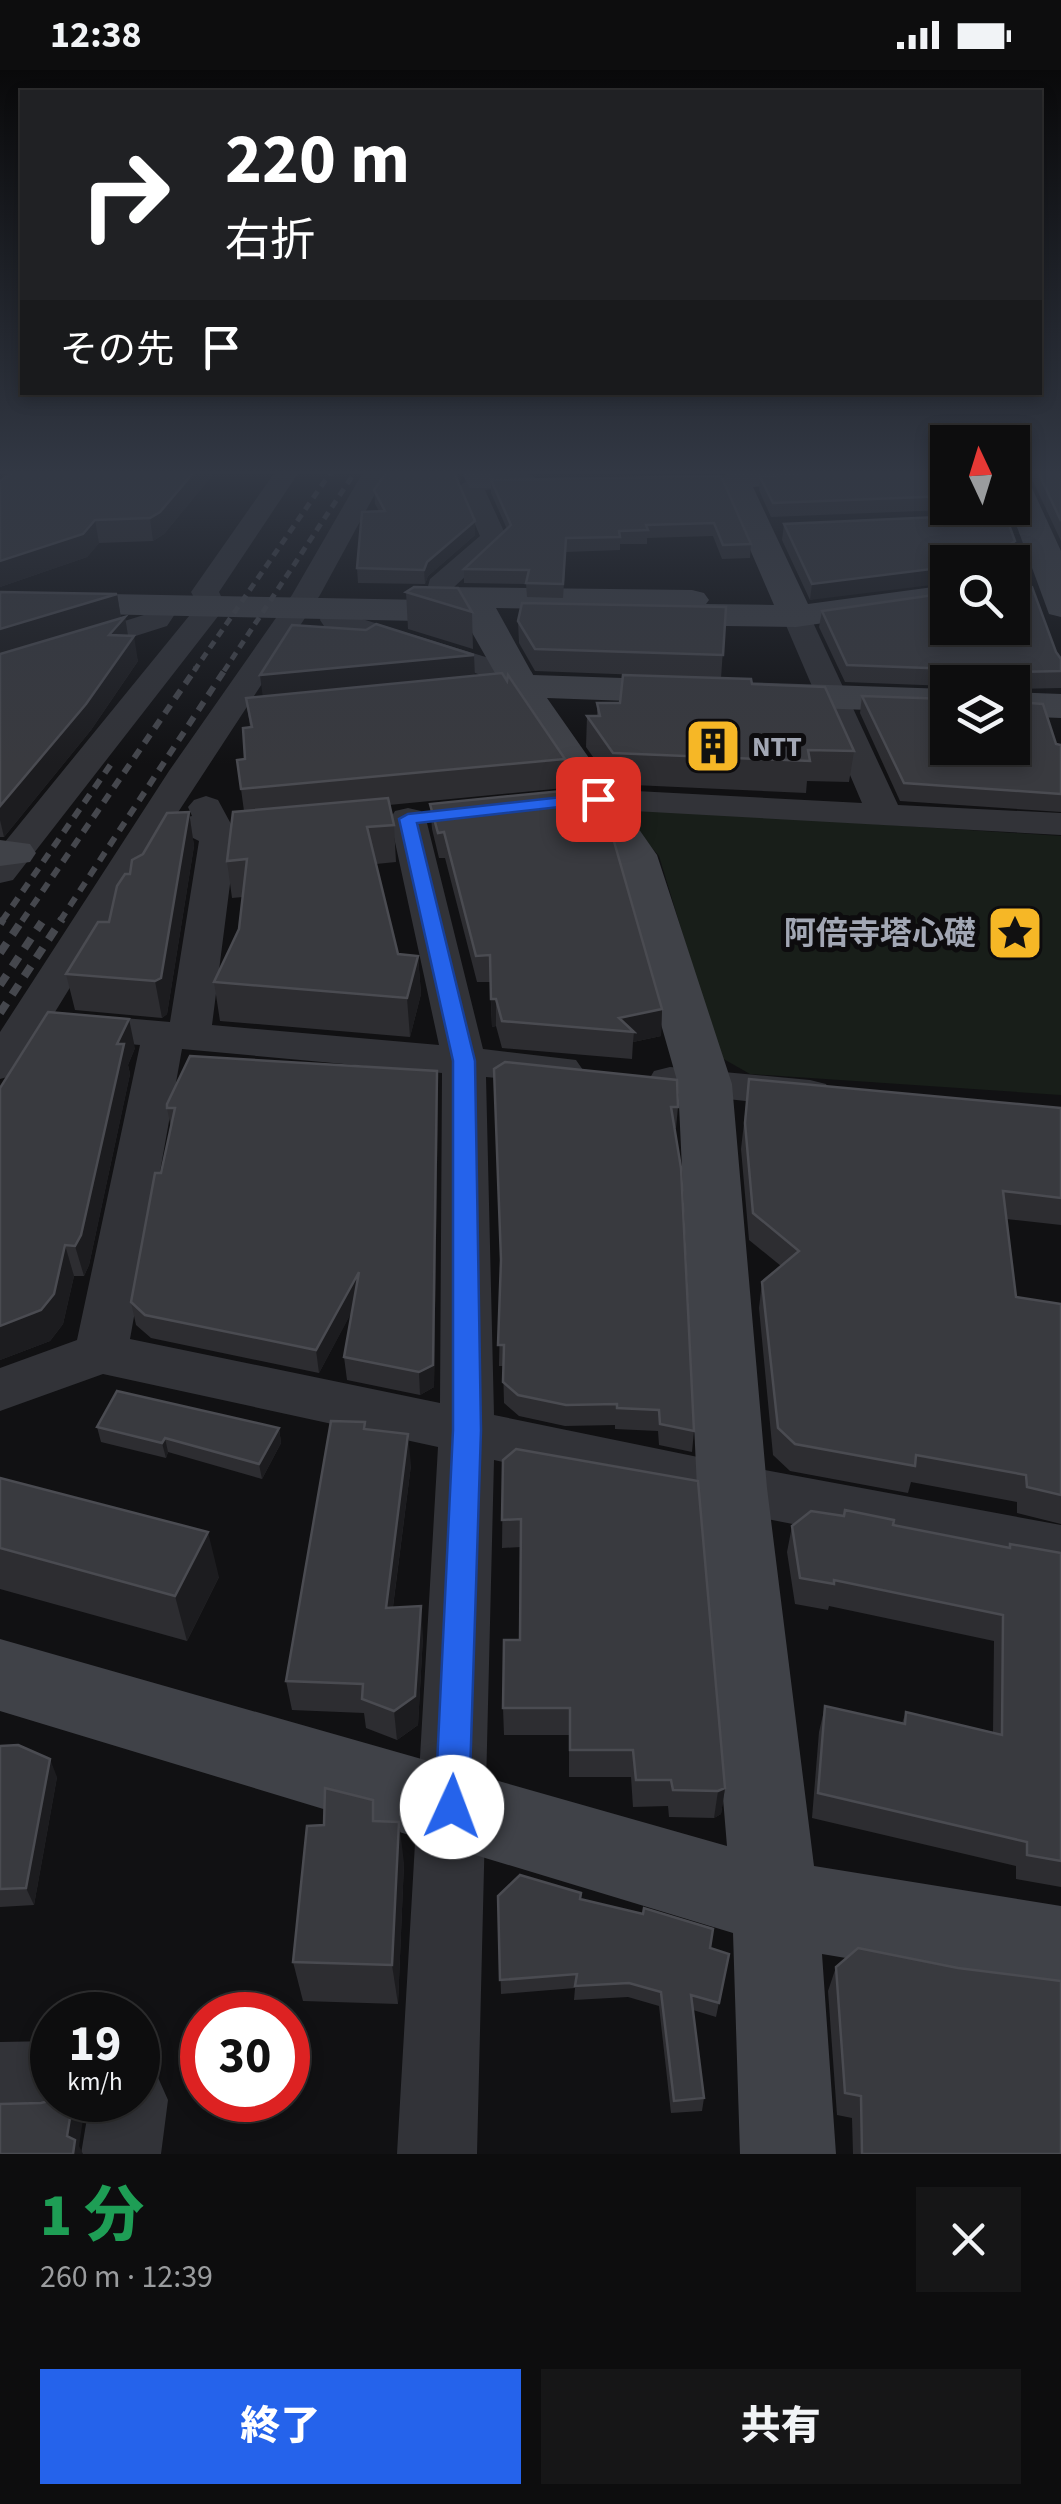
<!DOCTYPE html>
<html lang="ja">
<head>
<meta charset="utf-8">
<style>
	:root { --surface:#0d0d0e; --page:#161617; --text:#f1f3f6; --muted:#9a9c9e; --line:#2d2d2e; --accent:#2563eb }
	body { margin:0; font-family:"Source Sans 3","Noto Sans JP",sans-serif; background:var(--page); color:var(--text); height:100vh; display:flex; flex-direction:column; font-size:38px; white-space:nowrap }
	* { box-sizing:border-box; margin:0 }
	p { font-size:32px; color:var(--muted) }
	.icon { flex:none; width:55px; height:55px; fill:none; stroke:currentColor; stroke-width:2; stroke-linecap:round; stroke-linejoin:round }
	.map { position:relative; height:2084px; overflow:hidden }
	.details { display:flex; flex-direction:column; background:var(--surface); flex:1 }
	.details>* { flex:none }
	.banner { position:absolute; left:20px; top:20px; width:1022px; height:305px; border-radius:0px; box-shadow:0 5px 15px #0003,0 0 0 2px var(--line); background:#202124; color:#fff; overflow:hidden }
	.needle { width:65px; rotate:356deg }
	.controls { position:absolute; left:930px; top:355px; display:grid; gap:20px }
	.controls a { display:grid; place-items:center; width:100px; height:100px; border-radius:0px; background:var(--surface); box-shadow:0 5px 15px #0003,0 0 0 2px var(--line); font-size:50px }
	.speed { position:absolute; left:30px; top:1922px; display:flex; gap:20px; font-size:50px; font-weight:700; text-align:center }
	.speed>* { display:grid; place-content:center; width:130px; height:130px; border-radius:50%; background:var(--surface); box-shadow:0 5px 15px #0003,0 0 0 2px var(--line); line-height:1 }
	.speed small { font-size:25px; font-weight:400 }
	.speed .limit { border:15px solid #d22; background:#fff; color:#111 }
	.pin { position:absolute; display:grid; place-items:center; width:85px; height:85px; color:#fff; margin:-42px; border-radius:20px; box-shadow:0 5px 15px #0006 }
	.me { position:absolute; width:110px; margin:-55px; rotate:2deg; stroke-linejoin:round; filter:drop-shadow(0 0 8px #0008) }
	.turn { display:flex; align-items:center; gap:35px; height:210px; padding:0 40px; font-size:45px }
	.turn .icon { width:130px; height:130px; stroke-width:2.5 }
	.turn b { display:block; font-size:70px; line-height:85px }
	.then { display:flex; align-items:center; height:95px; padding:0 40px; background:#0003; gap:20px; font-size:38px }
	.round { display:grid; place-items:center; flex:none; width:105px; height:105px; border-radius:0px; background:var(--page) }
	.summary { display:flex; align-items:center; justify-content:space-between; height:170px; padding:0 40px }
	h1 { font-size:60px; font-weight:800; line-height:75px; color:#1e9e55 }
	.primary-button { display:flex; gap:20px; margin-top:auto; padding:20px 40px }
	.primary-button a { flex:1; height:115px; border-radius:0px; background:var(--accent); color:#fff; font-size:40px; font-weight:800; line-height:115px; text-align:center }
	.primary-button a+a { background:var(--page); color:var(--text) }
	.status { display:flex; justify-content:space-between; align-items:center; height:70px; padding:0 50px; background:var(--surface); direction:ltr }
	.status svg { height:28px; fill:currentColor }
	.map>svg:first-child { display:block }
	.green { fill:#181e19 }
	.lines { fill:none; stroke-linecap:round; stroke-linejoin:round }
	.street { fill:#323338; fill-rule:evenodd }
	.secondary { fill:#404248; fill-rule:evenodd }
	.rail-far2 { stroke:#45474d; stroke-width:5; stroke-dasharray:8 6; stroke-linecap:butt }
	.rail-far1 { stroke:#45474d; stroke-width:6; stroke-dasharray:10 8; stroke-linecap:butt }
	.rail { stroke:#45474d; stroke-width:8; stroke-dasharray:12 10; stroke-linecap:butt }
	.wall { fill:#2d2d31 }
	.shaded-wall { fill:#1c1c1f }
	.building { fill:#393a3f; stroke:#4a4b51; stroke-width:2.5 }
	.route { fill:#2563eb; stroke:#184099; stroke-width:2.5 }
	.labels { text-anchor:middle; stroke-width:10; stroke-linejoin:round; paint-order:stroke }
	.far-poi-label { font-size:28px; font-weight:bold; fill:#a2a7b4; stroke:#0d0c0e; text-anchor:start }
	.poi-label { font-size:32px; font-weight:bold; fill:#a2a7b4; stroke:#0d0c0e; text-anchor:end }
</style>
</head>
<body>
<div class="status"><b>12:38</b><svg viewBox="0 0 49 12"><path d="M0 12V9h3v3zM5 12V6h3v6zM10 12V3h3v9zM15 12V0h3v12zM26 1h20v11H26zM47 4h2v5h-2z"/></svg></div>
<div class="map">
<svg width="1061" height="2084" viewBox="0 0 1061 2084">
	<rect width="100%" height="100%" fill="#111113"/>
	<!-- green -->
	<polygon class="green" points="641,739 1061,766 1061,1025 750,1004 720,987 659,786 629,751"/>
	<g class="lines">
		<!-- street -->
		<g class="street">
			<polygon points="275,402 299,402 219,522 226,536 13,810 0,813 0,778 198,535 191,522"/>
			<path d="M363,402H387L320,525L173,750L192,746L188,737L194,730L206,726L218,730L231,754L291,748L304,751L309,759L304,767L235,775L212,955L439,975L390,749L395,741L408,738L421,741L426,749L483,979L576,990L583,1000L576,1010L561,1014L486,1007L494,1345L732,1394L1061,1455V1507L732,1442L494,1390L477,2084H397L438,1377L103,1304L0,1341V1298L77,1270L140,975L40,966L15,1005L0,1009V962L169,701L292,525ZM191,767L199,771L170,952L55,942L158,774ZM182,979L442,1003L440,1333L130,1269Z"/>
			<path d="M529,404L541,411L538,416L485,420L507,468L454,517L449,533H429L425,527L430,509L480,466L459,417C476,399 505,404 529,404Z"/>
			<polygon points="167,526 177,529 181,535 167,556 0,609 0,590 147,544 157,529"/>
			<polygon points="336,529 346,532 349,545 531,601 535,608 531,615 520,617 324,556 320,550 326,532"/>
			<polygon points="796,537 806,540 810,546 898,735 1061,743 1061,765 598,739 559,743 547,740 542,733 547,726 598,719 862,733 782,546 786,540"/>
			<polygon points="670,997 810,1010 826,1014 832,1024 826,1034 810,1038 654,1021 648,1011 654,1001"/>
			<polygon points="52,1971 52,2030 82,2030 79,2036 52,2047 0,2048 0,1972"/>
			<polygon points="138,1995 156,2003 168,2030 161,2084 81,2084 90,2030 138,2030"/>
		</g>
		<!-- secondary -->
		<g class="secondary">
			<polygon points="461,402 491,402 496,412 492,418 470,418"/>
			<polygon points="730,402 839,402 834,408 824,411 753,417 808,534 948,515 948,535 796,557 652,555 640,551 634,544 637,540 496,538 533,605 948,619 948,643 547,628 657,785 732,1014 767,1418 814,1796 1061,1836 1061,1924 822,1884 836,2084 740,2084 733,1863 0,1641 0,1569 727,1776 697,1418 678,1014 613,785 512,633 466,552 0,542 0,522 428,530 426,527 431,520 443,517 692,520 704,523 709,530 706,534 774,535 720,410"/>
			<polygon points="1012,402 1023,402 1027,407 1061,481 1061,547 1049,544 1010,438"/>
			<polygon points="1012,622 1061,624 1061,648 1012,646"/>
			<polygon points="0,770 30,774 36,783 30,792 0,796"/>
		</g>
		<!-- rail-far2 -->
		<g class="rail-far2">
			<polyline points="194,601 331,402"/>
			<polyline points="224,601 355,402"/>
		</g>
		<!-- rail-far1 -->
		<g class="rail-far1">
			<polyline points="2,851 111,694"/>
			<polyline points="22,851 196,598"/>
			<polyline points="60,851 226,598"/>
		</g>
		<!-- rail -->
		<g class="rail">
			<polyline points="0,854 3,849"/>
			<polyline points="0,883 23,849"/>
			<polyline points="0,915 42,852"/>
			<polyline points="0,943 62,849"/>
		</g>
	</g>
	<!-- wall -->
	<g class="wall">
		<polygon points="13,402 215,402 164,464 153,471 99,473 87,487 0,517 0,411"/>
		<polygon points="387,402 461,402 461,410 459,414 475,451 475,465 428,506 425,514 358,513 357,498 379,441 375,434 374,420"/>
		<polygon points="948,402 948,438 994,438 771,447 759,420 760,407"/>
		<polygon points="1028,402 1061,402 1061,471 1030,405"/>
		<polygon points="721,406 751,474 750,488 722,489 713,466 647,468 647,474 620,474 620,480 566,482 563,528 527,527 526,514 464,513 464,499 507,459 491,423 491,410"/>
		<polygon points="784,454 1012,487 1004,492 948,492 810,530 782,470"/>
		<polygon points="0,522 117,524 121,548 125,547 128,566 138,591 91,660 4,767 0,767"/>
		<polygon points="406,522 472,542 473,579 408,559"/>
		<polygon points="726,537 721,608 535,601 519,573 518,551"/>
		<polygon points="822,541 1056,582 1061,589 1061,618 1012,619 1012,612 948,612 948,616 845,612 819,557"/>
		<polygon points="474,605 507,611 565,689 564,718 389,735 394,755 396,792 376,794 398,884 418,886 421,924 410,967 220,951 214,912 239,859 243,827 232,828 227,791 244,741 237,690 245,689 250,657 246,628"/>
		<polygon points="752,614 854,681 849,712 807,711 806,723 612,714 586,677 587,646 597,646 597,633 620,633"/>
		<polygon points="862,626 1061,675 1061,742 900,731 860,643"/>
		<polygon points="430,734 662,939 661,966 633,972 632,989 502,978 496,956 492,957 490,912 477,912 445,788 439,788 432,759"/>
		<polygon points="189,742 194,776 167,944 162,948 75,940 66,904 109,852 130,804 143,784"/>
		<polygon points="135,978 128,995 130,1004 89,1195 84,1206 74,1206 63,1254 50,1271 0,1290 0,1018"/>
		<polygon points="494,999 678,1037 676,1058 674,1058 694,1361 692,1382 659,1375 658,1361 615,1359 615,1355 565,1356 519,1346 504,1333 503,1296 499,1296 501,1195"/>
		<polygon points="749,1009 1061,1038 1061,1155 1006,1149 1016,1227 1061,1234 1061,1454 1017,1443 1017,1432 911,1412 908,1423 790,1401 773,1385 759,1238 762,1212 781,1196 749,1170 741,1079"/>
		<polygon points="438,1024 434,1317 420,1325 347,1310 344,1287 352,1241 319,1303 151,1268 136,1255 131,1232 171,1058 167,1038"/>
		<polygon points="365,1352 366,1359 411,1395 393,1537 423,1566 418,1655 397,1670 366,1658 364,1643 292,1640 286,1611"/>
		<polygon points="97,1357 279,1358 281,1373 262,1409 168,1382 166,1388 101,1372"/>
		<polygon points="503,1390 725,1718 721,1744 714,1748 669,1747 668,1736 633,1737 631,1707 569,1707 569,1665 504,1665 503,1638 520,1570 521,1477 502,1478"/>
		<polygon points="0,1408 219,1507 187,1571 0,1519"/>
		<polygon points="893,1455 1009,1478 1010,1474 1061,1483 1061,1817 1016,1809 1016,1796 812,1748 819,1662 825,1636 902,1653 906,1642 993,1662 994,1571 829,1536 828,1540 795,1534 787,1482 792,1456"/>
		<polygon points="0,1676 57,1707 34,1835 0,1837"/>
		<polygon points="376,1751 404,1793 398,1934 303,1931 293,1892"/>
		<polygon points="498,1826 581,1829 710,1878 729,1884 716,1947 693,1940 704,2028 702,2041 671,2043 659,1936 628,1927 574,1930 575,1918 501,1924"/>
		<polygon points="836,1897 958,1898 1061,2084 853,2084 852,2048 837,2045 828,1921"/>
	</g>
	<!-- shaded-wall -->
	<g class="shaded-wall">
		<polygon points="194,402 215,402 164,464 153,471 150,448"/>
		<polygon points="457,402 461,402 461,410 456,418 455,405"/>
		<polygon points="95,450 99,473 87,487 0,517 0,491"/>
		<polygon points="475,451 475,465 428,506 425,514 424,500 427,492"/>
		<polygon points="1015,471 1012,487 1004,492 985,492"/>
		<polygon points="948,497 948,513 810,530 812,514"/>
		<polygon points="117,524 121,548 0,586 0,559"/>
		<polygon points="125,547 129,572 109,565"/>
		<polygon points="134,566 138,591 91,660 4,767 0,750 0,736"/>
		<polygon points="474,585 475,608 263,629 260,605"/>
		<polygon points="189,742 194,776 167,944 162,948 155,911"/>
		<polygon points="418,886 421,924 410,967 407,928"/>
		<polygon points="491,929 496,929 496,956 492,957"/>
		<polygon points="662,939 661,966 633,972 634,962 619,948"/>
		<polygon points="129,949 135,978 128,995 130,1004 89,1195 84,1206 75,1176 117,974"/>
		<polygon points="437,1001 438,1024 434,1317 420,1325 419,1302"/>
		<polygon points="65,1175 74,1206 63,1254 50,1271 0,1290 0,1256"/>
		<polygon points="359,1202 361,1225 319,1303 316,1280"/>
		<polygon points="279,1358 281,1373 262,1409 259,1394"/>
		<polygon points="408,1364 411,1395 389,1567 386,1538"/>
		<polygon points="165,1368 168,1382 166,1388 162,1373"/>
		<polygon points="208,1462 219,1507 187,1571 175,1526"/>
		<polygon points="421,1536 423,1566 418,1655 397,1670 394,1641"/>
		<polygon points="50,1689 57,1707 34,1835 26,1818"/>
		<polygon points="725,1718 721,1744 714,1748 718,1721"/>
		<polygon points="399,1752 404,1793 398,1934 392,1895"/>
		<polygon points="73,2030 77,2030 84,2043 79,2076 83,2084 73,2084 67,2066"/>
	</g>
	<!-- building -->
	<g class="building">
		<polygon points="13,402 194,402 160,442 150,448 95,450 83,464 0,491 0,411"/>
		<polygon points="387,402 457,402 455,405 475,451 427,492 424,500 357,498 362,442 385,441 374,420"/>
		<polygon points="814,402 948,402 948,426 773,433 760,407"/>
		<polygon points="1038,402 1061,402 1061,451"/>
		<polygon points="721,406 751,474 723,475 714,453 646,455 648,460 619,461 620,467 566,468 563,514 526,513 529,500 464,499 511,455 491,410"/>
		<polygon points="1005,444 1015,471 985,492 948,492 948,497 812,514 784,454"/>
		<polygon points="1012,512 1032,517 1056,582 1061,589 1061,601 1013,602 1012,616 1012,612 954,612 954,599 847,595 822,541 948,523 948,558 1012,558"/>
		<polygon points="414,517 458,518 472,542 406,522"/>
		<polygon points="0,522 117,524 0,559"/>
		<polygon points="522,533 726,537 723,585 535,579 518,551"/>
		<polygon points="125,547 109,565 134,566 86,634 0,736 0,584"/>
		<polygon points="376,554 474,585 260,605 292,555 366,560"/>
		<polygon points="502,603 507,611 508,605 565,689 241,719 237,690 245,689 243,658 252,657 246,628"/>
		<polygon points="623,605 751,609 752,614 825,617 854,681 808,680 810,691 613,683 587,646 600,646 597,633 620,633"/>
		<polygon points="862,626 948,629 948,678 1012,678 1012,629 1016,632 1043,634 1056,674 1061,675 1061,724 904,713"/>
		<polygon points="582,719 611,761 662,939 619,948 634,962 502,951 496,929 491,929 490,885 476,886 444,762 438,763 430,734"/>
		<polygon points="388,728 394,755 367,757 398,884 418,886 407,928 214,912 239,859 247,789 227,791 233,742"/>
		<polygon points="189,742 161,908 155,911 66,904 98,852 109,852 117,816 125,804 130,804 132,790 143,784 167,743"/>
		<polygon points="48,942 129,949 117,974 124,974 81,1165 75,1176 65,1175 54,1224 41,1240 0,1256 0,1018"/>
		<polygon points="190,986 437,1001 433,1295 419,1302 344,1287 359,1202 316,1280 145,1245 131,1232 155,1103 161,1103 175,1038 167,1038 167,1034"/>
		<polygon points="505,992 677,1010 678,1037 671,1037 681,1098 694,1361 660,1354 659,1340 617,1338 617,1334 566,1335 518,1325 503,1312 504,1275 498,1275 501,1190 494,999"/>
		<polygon points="749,1009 1061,1038 1061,1128 1003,1121 1016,1227 1061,1234 1061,1425 1027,1417 1026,1405 916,1385 915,1396 795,1374 778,1358 762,1212 799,1181 753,1143 745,1053"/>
		<polygon points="117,1321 279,1358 259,1394 165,1368 162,1373 97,1357"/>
		<polygon points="331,1351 365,1352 364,1359 408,1364 386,1538 421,1536 415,1626 394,1641 362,1629 363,1614 286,1611"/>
		<polygon points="516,1379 698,1411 725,1718 718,1721 673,1720 671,1710 636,1710 633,1680 570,1680 570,1638 503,1638 504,1570 520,1570 521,1449 502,1450 503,1390"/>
		<polygon points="0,1408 208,1462 175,1526 0,1478"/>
		<polygon points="845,1440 894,1450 893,1455 1010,1478 1010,1474 1061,1483 1061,1791 1027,1785 1027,1772 818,1723 825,1636 905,1654 906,1642 1002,1665 1003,1545 834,1510 834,1514 800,1508 792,1456 811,1441 844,1446"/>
		<polygon points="18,1675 50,1689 26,1818 0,1819 0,1676"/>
		<polygon points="325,1718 373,1730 373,1751 399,1752 392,1895 293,1892 307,1756 324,1755"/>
		<polygon points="520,1805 581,1823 580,1829 643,1844 644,1838 713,1859 710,1878 729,1884 719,1933 691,1925 704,2028 674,2031 661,1922 629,1913 575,1916 577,1904 500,1910 498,1826"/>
		<polygon points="858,1878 958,1898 1061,1911 1061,2084 862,2084 861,2026 845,2023 836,1897"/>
		<polygon points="53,2030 73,2030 67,2066 75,2070 73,2084 0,2084 0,2034 41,2033"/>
	</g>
	<!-- sky -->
	<linearGradient id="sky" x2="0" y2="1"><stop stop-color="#09090a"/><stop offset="0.58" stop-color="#323844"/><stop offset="1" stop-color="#323844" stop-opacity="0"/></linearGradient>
	<rect width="1061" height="694" fill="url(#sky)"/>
	<!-- route -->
	<polygon class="route" points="598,723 604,725 604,732 417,753 475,991 481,1360 469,1737 464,1749 452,1754 440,1749 435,1737 453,1360 453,991 399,749 408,744"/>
	<!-- icons -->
	<defs>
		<g id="building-square" transform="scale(2.875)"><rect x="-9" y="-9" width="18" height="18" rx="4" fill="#f6b726" stroke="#0d0c0e"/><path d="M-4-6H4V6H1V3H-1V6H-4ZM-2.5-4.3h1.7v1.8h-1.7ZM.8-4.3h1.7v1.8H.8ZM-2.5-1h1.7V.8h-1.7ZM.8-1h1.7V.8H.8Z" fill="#111"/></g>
		<g id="sight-square" transform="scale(2.875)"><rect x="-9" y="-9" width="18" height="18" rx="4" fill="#f6b726" stroke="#0d0c0e"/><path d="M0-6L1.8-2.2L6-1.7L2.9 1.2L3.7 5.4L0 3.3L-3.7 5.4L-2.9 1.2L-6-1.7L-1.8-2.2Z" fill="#111"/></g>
	</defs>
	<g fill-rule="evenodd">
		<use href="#building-square" x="713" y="676"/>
		<use href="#sight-square" x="1015" y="863"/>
	</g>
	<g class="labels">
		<!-- far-poi labels -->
		<g class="far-poi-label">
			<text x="752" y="686">NTT</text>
		</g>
		<!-- poi labels -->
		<g class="poi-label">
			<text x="976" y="874">阿倍寺塔心礎</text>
		</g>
	</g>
</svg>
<div class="controls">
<a><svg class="needle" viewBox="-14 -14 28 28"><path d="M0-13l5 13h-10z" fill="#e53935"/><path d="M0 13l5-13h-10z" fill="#9a9c9e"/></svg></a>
<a><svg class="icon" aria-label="search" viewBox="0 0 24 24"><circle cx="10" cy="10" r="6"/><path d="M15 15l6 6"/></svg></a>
<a><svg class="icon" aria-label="layers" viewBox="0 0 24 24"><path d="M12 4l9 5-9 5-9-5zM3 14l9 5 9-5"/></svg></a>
</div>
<div class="speed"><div>19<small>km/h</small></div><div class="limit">30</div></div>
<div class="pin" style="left:598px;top:729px;background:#d93025"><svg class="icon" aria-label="arrive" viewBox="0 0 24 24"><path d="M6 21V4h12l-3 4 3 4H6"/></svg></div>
<svg class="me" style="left:452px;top:1737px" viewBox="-20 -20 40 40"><circle r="19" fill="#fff"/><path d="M0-13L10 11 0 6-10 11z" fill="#2563eb"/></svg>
<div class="banner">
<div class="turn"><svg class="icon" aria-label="right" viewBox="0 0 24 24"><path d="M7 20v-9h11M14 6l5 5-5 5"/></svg><div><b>220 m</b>右折</div></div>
<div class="then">その先<svg class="icon" aria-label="arrive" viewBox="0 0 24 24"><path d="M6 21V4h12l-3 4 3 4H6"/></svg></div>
</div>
</div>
<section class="details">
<div class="summary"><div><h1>1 分</h1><p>260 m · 12:39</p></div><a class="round"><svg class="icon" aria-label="close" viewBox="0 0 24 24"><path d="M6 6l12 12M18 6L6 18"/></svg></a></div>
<div class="primary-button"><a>終了</a><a>共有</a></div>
</section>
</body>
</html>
